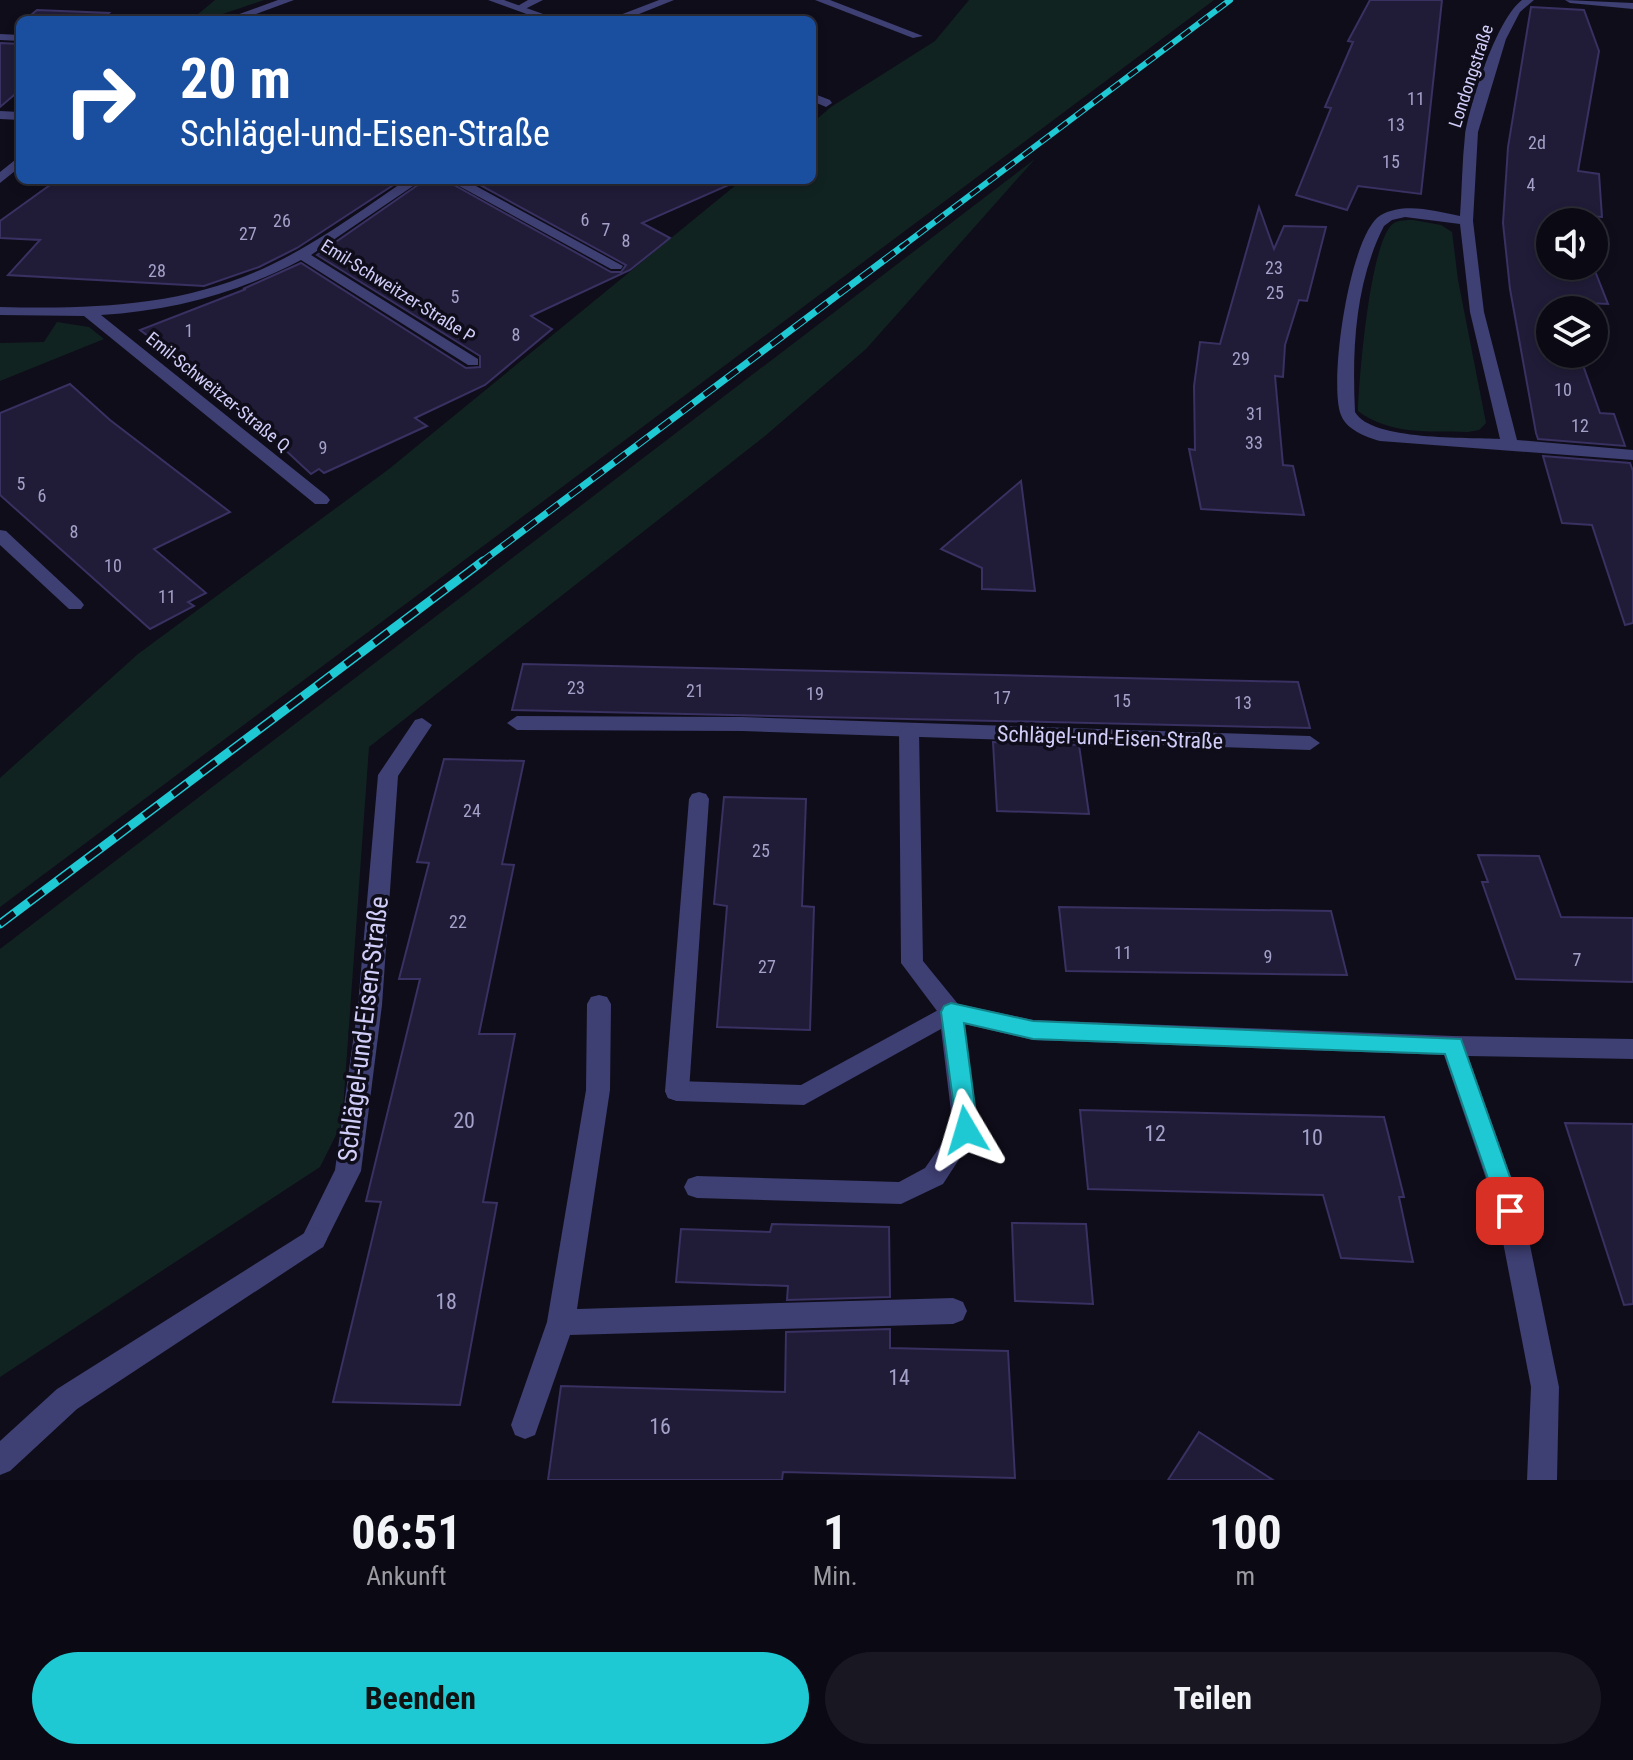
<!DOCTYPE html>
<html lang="de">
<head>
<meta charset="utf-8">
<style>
	:root { --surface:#0b0a14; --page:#191822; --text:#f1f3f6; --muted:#9a9aa0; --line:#2b2b34; --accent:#1ec9d3 }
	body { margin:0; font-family:"Roboto Condensed",sans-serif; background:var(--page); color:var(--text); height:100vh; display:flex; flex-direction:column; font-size:30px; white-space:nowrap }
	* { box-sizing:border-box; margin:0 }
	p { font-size:26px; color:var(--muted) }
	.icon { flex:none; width:44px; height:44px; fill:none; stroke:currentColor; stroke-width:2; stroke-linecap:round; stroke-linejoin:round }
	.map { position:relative; height:1480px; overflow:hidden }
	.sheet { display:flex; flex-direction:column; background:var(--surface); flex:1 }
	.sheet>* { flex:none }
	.guide { position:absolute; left:16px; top:16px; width:800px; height:168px; border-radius:12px; box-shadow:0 4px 12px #0003,0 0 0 2px var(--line); background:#1a4fa0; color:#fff; overflow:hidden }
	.tools { position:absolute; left:1536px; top:208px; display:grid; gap:16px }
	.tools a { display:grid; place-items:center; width:72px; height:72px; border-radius:50%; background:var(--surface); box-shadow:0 4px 12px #0003,0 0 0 2px var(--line); font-size:40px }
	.pin { position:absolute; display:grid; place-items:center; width:68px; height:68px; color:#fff; margin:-34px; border-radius:16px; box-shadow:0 4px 12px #0006 }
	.me { position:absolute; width:88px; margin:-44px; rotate:353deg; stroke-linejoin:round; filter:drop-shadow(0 0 6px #0008) }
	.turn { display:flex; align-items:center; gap:28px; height:168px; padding:0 32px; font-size:36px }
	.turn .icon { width:104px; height:104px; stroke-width:2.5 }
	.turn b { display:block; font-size:56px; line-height:68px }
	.eta { display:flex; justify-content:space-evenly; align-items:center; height:136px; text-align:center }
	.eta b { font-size:48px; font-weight:700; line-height:56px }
	.action { display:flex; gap:16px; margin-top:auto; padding:16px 32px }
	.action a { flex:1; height:92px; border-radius:48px; background:var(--accent); color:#111; font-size:32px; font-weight:700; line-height:92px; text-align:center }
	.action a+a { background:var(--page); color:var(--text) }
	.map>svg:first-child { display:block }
	.green { fill:#112321 }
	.building { fill:#201c38; stroke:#383161; stroke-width:2 }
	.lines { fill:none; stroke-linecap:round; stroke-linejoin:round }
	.service { fill:#3e3f72; fill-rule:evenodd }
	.minor { fill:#3e3f72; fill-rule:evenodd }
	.rail-far2-casing { stroke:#1ec9d3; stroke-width:6 }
	.rail-far1-casing { stroke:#1ec9d3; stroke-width:7 }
	.rail-casing { stroke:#1ec9d3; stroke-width:9 }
	.rail-far2 { stroke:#0f0d1a; stroke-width:4; stroke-dasharray:11; stroke-linecap:butt }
	.rail-far1 { stroke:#0f0d1a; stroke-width:5; stroke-dasharray:14; stroke-linecap:butt }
	.rail { stroke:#0f0d1a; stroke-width:6; stroke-dasharray:18; stroke-linecap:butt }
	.route { fill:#1ec9d3; stroke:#148389; stroke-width:2 }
	.labels { text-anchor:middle; stroke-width:7; stroke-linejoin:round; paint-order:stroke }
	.far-street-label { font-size:18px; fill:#d0cdf8; stroke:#0f0d1a }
	.number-label { font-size:18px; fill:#a4a1c8 }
	.street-label { font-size:22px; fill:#d0cdf8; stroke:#0f0d1a }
	.near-number-label { font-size:22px; fill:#a4a1c8 }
	.near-street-label { font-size:26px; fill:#d0cdf8; stroke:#0f0d1a }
</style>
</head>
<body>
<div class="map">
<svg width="1633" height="1480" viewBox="0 0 1633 1480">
	<rect width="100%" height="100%" fill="#0f0d1a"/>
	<!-- green -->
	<g class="green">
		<polygon points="215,0 264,0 205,20 191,20"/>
		<polygon points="969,0 1214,0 0,907 0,778 138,654 389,469 742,180 812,180 812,123 831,107 935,41"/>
		<polygon points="1035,159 866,349 765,436 369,747 342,1123 320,1167 0,1377 0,949"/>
		<path d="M1413,220L1441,225L1452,232L1458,280L1486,423L1479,430L1468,432C1429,431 1390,435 1358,411C1359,380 1370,238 1394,223C1399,220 1407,220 1413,220Z"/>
		<polygon points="57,322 89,327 104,339 0,381 0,343 44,342"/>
	</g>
	<!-- building -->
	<g class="building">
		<polygon points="1370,0 1442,0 1421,194 1358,186 1347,210 1296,195 1331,108 1325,107 1353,42 1348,41"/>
		<polygon points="1531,7 1584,10 1599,51 1578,171 1599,174 1602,217 1572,215 1575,222 1550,222 1550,266 1593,266 1608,304 1567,302 1569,310 1550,310 1550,354 1579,354 1600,413 1614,414 1625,446 1538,439 1536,433 1510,289 1503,223 1508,147"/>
		<polygon points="37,10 109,13 101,20 25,20"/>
		<polygon points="0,43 20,44 20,90 0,107"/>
		<polygon points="57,180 401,180 297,248 259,267 204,286 8,275 40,240 0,238 0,221"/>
		<polygon points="425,180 445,180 611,272 621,272 626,265 471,180 727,180 731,184 642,223 670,238 630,270 531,316 552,329 485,385 415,418 427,426 324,473 319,469 311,474 253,420 258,418 140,330 246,289 243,289 301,263 466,368 480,367 480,356 317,255"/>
		<polygon points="1259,207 1274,249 1284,226 1326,227 1307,301 1299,300 1285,345 1283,377 1275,376 1283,465 1293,466 1304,515 1201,509 1189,449 1195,450 1194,386 1200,342 1220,344"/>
		<polygon points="70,384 110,420 230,512 154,549 206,593 188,602 194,606 150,629 0,495 0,413"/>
		<polygon points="1543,456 1630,463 1633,471 1633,623 1625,625 1592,525 1562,523"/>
		<polygon points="1021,481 1035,591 982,589 982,568 941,549"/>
		<polygon points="523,664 1298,682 1310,728 512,710"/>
		<polygon points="993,742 1079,745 1089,814 997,811"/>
		<polygon points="444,759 524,761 502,864 514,865 479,1034 515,1034 483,1202 497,1203 460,1405 333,1402 381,1202 366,1201 420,979 399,979 429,863 417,862"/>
		<polygon points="724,797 806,799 802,906 814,907 810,1030 717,1027 727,906 714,904"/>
		<polygon points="1478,855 1539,856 1561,917 1633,918 1633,982 1516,979 1482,882 1488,882"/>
		<polygon points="1059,907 1331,911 1347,975 1066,971"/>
		<polygon points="1080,1110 1384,1117 1404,1197 1399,1197 1413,1262 1341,1258 1323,1195 1088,1189"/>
		<polygon points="1565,1123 1633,1124 1633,1304 1624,1305"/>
		<polygon points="1012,1223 1086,1224 1093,1304 1015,1301"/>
		<polygon points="772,1224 889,1227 890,1297 787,1300 788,1286 676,1282 681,1229 770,1232"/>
		<polygon points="890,1329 890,1348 1008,1351 1015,1478 783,1472 782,1480 548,1480 561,1386 785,1392 786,1332"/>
		<polygon points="1199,1432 1273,1480 1168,1480"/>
	</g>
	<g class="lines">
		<!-- service -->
		<g class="service">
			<polygon points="528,0 543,0 525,9 516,7"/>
			<polygon points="0,34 20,35 20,41 0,40"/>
			<polygon points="0,111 20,112 20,120 0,119"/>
			<polygon points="517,716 742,717 1310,736 1320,743 1310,750 742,731 517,730 507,723"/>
			<polygon points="422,718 432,725 398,776 382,1005 361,1171 323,1247 314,1251 305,1247 301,1239 335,1170 358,1005 378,775 415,720"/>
			<polygon points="599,995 607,997 611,1004 610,1090 577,1309 953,1298 963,1302 967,1311 963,1320 953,1324 570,1335 535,1435 525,1439 515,1435 511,1425 547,1322 586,1090 587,1004 591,997"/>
			<polygon points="951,1003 959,1005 963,1012 978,1130 943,1184 901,1204 697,1198 688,1195 684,1187 688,1179 697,1176 899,1182 925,1168 953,1128 941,1029 804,1105 677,1101 668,1098 665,1091 668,1084 677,1081 801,1085"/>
		</g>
		<!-- minor -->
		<g class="minor">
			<polygon points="278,0 294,0 240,20 223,20"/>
			<polygon points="488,0 504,0 560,20 543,20"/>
			<polygon points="659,0 674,0 624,20 607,20"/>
			<polygon points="815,0 830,0 923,36 913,38"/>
			<path d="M1522,0H1534L1520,12L1506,39L1478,132L1473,221L1484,312L1517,440L1633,450V460L1380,441C1365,437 1346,429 1341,415C1328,383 1350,232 1381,215C1405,202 1435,211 1460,216C1462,189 1462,162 1465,135C1470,103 1497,18 1522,0ZM1405,217L1460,224L1470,312L1500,439C1468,437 1371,441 1355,412C1352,349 1355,283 1384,226L1392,220Z"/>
			<polygon points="1565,0 1633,3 1633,9 1570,3"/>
			<polygon points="812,93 830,100 832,103 826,107 812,101"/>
			<polygon points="20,156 20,167 0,183 0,172"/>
			<path d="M406,180H422L311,255L478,359V365H468L301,260C238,293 172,311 101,315L327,496L330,500L327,504H315L84,316L0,315V307C89,309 177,307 260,270C312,247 359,212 406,180Z"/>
			<polygon points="448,180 465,180 623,266 621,269 611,269"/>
			<polygon points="730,180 746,180 747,181 740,185"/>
			<polygon points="0,530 6,531 81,601 84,605 81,609 69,609 0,545"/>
			<polygon points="909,724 919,731 923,961 958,1004 1033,1020 1453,1036 1633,1039 1633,1059 1468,1056 1523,1211 1559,1387 1557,1480 1527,1480 1531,1387 1497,1211 1444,1055 1033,1040 943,1019 901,963 899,731"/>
			<polygon points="699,792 706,794 709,799 689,1091 686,1098 677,1101 668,1098 665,1091 689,799 692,794"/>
			<polygon points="314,1227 323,1231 327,1239 323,1247 77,1409 10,1471 0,1475 0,1441 57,1389"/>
		</g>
		<!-- rail-far2 casing -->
		<g class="rail-far2-casing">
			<polyline id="rail-far2" points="900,248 1230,0"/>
		</g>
		<!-- rail-far1 casing -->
		<g class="rail-far1-casing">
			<polyline id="rail-far1" points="480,563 903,246"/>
		</g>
		<!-- rail casing -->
		<g class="rail-casing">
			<polyline id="rail" points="0,924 483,561"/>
		</g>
		<!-- rail-far2 -->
		<use href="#rail-far2" class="rail-far2"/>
		<!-- rail-far1 -->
		<use href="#rail-far1" class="rail-far1"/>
		<!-- rail -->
		<use href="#rail" class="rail"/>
	</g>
	<!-- route -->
	<polygon class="route" points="951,1003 1033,1021 1461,1039 1522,1211 1518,1219 1510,1222 1502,1219 1445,1054 1033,1039 964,1023 978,1130 974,1137 966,1140 958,1137 941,1012 944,1006"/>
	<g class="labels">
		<!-- far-street labels -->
		<g class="far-street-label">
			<text transform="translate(1471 76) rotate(-72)" y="6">Londongstraße</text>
			<text transform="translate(398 291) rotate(32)" y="6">Emil-Schweitzer-Straße P</text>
			<text transform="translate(218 392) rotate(39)" y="6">Emil-Schweitzer-Straße Q</text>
		</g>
		<!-- number labels -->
		<g class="number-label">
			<text x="1416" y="105">11</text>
			<text x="1396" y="131">13</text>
			<text x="1537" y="149">2d</text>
			<text x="1391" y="168">15</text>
			<text x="1531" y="191">4</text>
			<text x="585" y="226">6</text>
			<text x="282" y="227">26</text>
			<text x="606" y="236">7</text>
			<text x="248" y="240">27</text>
			<text x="626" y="247">8</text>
			<text x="1274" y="274">23</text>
			<text x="157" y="277">28</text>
			<text x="1275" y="299">25</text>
			<text x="455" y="303">5</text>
			<text x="189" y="337">1</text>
			<text x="516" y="341">8</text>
			<text x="1241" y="365">29</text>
			<text x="1563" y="396">10</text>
			<text x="1255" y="420">31</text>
			<text x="1580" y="432">12</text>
			<text x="1254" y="449">33</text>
			<text x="323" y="454">9</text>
			<text x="21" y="490">5</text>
			<text x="42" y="502">6</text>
			<text x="74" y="538">8</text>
			<text x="113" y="572">10</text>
			<text x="167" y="603">11</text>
			<text x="576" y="694">23</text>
			<text x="695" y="697">21</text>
			<text x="815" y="700">19</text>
			<text x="1002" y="704">17</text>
			<text x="1122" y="707">15</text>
			<text x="1243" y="709">13</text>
			<text x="472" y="817">24</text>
			<text x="761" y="857">25</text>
			<text x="458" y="928">22</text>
			<text x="1123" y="959">11</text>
			<text x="1268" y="963">9</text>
			<text x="1577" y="966">7</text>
			<text x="767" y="973">27</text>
		</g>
		<!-- street labels -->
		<g class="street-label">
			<text transform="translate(1110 737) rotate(2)" y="8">Schlägel-und-Eisen-Straße</text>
		</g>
		<!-- near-number labels -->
		<g class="near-number-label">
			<text x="464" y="1128">20</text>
			<text x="1155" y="1141">12</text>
			<text x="1312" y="1145">10</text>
			<text x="446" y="1309">18</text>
			<text x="899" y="1385">14</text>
			<text x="660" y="1434">16</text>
		</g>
		<!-- near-street labels -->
		<g class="near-street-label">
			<text transform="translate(363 1029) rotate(-83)" y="9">Schlägel-und-Eisen-Straße</text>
		</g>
	</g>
</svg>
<div class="tools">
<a><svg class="icon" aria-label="sound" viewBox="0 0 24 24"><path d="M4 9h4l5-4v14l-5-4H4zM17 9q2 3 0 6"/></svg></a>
<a><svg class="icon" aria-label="layers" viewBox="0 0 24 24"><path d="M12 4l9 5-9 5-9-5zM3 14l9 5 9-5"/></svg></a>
</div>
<div class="pin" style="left:1510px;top:1211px;background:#d93025"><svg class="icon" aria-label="arrive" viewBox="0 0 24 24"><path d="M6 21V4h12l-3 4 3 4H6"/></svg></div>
<svg class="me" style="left:966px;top:1130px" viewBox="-20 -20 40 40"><path d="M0-17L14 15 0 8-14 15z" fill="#1ec9d3" stroke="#fff" stroke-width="4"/></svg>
<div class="guide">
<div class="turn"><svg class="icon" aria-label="right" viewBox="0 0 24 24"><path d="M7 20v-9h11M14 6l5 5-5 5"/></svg><div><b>20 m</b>Schlägel-und-Eisen-Straße</div></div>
</div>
</div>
<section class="sheet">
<div class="eta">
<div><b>06:51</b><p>Ankunft</p></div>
<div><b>1</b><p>Min.</p></div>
<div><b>100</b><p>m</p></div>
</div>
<div class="action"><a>Beenden</a><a>Teilen</a></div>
</section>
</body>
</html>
